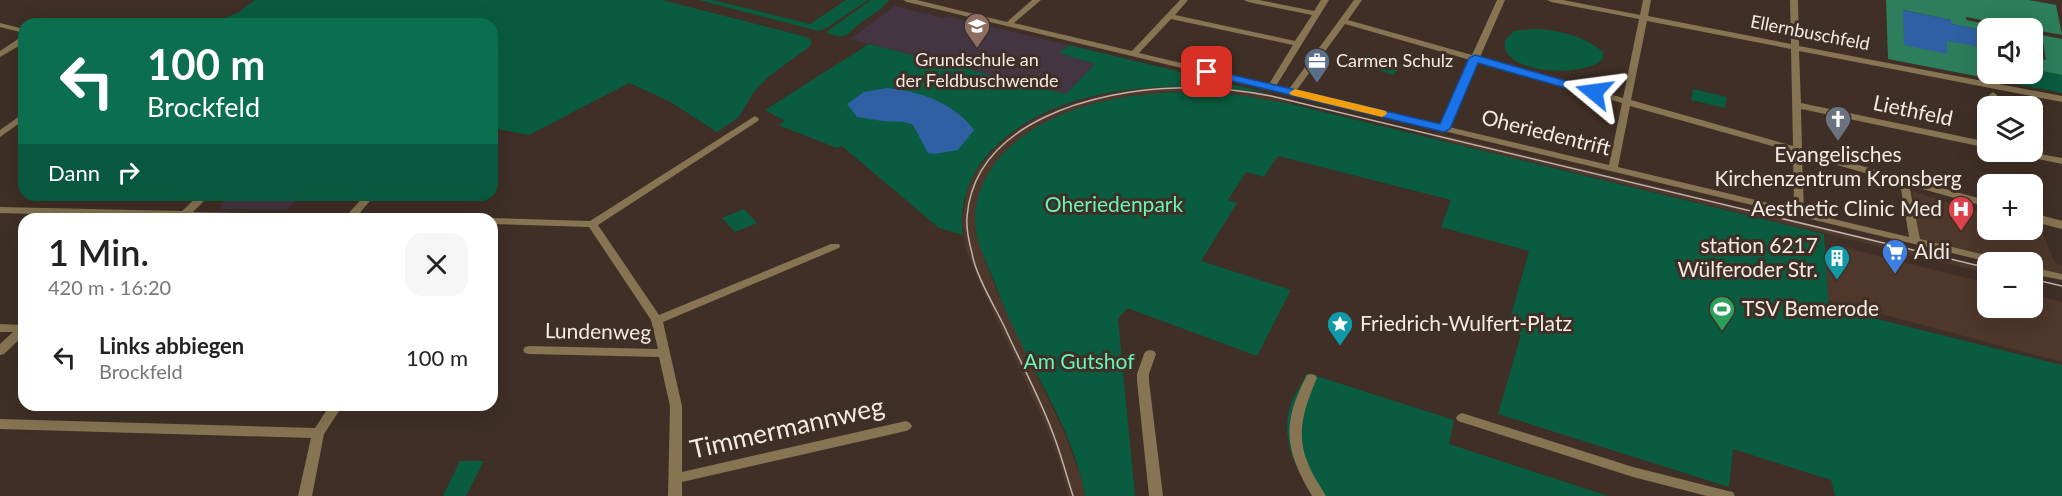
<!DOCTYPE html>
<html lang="de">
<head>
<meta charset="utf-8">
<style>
	:root { --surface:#fff; --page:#f6f6f6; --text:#222; --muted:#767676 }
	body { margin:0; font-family:Lato,sans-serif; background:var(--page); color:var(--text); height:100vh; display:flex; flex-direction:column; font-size:22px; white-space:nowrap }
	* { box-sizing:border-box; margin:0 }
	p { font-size:20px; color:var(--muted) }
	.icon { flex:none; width:33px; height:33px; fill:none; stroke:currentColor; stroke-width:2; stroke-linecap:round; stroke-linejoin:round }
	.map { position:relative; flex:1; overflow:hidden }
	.details { position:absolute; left:18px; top:213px; width:480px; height:198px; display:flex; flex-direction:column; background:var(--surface); border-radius:18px; box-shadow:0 6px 24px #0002 }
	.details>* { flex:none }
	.guide { position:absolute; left:18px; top:18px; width:480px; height:183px; border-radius:18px; box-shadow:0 6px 24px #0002; background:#0b6e4f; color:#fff; overflow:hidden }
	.fabs { position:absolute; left:1977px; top:18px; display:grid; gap:12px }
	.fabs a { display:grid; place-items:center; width:66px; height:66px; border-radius:12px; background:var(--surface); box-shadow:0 6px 24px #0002; font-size:30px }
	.pin { position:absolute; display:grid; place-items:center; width:51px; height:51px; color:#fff; margin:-26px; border-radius:12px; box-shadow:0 3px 9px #0006 }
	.me { position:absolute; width:66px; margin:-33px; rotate:286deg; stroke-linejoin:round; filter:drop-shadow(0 0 4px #0008) }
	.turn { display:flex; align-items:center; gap:21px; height:126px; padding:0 30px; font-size:27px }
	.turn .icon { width:78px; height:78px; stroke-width:2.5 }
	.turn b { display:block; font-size:42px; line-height:51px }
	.then { display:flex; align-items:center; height:57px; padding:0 30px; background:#0003; gap:12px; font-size:22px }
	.round { display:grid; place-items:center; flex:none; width:63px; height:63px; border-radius:18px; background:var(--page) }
	.head { display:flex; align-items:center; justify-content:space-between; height:102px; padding:0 30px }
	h1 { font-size:36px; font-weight:600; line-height:45px }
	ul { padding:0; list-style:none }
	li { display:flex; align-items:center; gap:18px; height:84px; padding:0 30px }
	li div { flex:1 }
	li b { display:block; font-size:22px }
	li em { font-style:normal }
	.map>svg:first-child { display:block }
	.built { fill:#4e372b }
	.education { fill:#443542 }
	.green { fill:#095c3f }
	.forest { fill:#2c7e5c }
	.water { fill:#2e60a3 }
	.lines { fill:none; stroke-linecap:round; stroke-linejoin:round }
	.pedestrian-far1 { stroke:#867452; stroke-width:6 }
	.pedestrian { stroke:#867452; stroke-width:8 }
	.minor { fill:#867452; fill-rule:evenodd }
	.tram { stroke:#beb2ab; stroke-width:1.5 }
	.route { fill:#1a73e8; stroke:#114b97; stroke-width:1.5 }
	.slow { fill:#f59e0b }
	.labels { text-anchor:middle; stroke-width:6; stroke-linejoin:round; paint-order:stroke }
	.far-street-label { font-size:18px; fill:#f4eae4; stroke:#3f2f26 }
	.far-poi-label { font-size:18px; fill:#f4eae4; stroke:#3f2f26 }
	.street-label { font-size:21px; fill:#f4eae4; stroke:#3f2f26 }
	.poi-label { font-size:21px; fill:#f4eae4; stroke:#3f2f26; text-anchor:start }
	.park-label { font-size:21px; fill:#67f4b8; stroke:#3f2f26 }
	.near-street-label { font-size:26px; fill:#f4eae4; stroke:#3f2f26 }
</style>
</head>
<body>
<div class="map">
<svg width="2062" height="496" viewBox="0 0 2062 496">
	<rect width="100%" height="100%" fill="#3f2f26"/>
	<!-- built -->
	<g class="built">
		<polygon points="1187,86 1231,88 1294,99 1291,104 1240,95 1165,92 1124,97 1086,106 1053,119 1016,142 993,166 979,194 975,220 983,256 998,293 1066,436 1081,477 1085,496 1068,496 1061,465 1046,426 985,295 966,250 962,221 967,190 975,172 996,147 1018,129 1040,116 1070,104 1102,95 1144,88"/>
		<polygon points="1436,133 1987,267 1987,273 1433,138"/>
		<polygon points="1912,191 1987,214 1988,230 2032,230 2033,227 2041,229 2055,263 2062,265 2062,274 2033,267 2032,262 2014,262 1919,240"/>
		<polygon points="1831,244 1987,283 1988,308 2032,308 2033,294 2062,302 2062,362 1828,300 1825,252 1831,253"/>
	</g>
	<!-- education -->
	<g class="education">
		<polygon points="895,6 943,18 947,16 1069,45 1060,53 1095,64 1066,94 850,39"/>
		<polygon points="232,195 301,195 287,210 218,209"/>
	</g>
	<!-- green -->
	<g class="green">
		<polygon points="255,0 662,0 795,34 807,37 812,42 809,47 768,77 753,93 739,117 717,132 669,101 629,83 529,135 492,128 492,24 211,24 239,12"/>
		<polygon points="699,0 713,0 810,24 846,0 868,0 825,29 818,31"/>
		<path d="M871,0H889C881,10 873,14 863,21C848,31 848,43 826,32Z"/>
		<path d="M1535,29C1559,30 1584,36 1603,52V59C1586,78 1498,75 1505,40L1514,31Z"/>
		<path d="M869,44L1066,94L1095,64L1059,53L1069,45L1272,94C1180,79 1045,80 982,162C966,183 959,209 963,235L939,228L842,146L837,148L778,125L785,121L765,110Z"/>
		<polygon points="1368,54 1402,65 1393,75 1361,64"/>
		<polygon points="1983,58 1987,59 1988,74 2032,74 2033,69 2062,75 2062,93 1986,78"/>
		<polygon points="1693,89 1727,97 1725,108 1691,100"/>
		<path d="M1186,92L1240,95L1291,104L1824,234L1829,307L2062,365V496H1835L1831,480L1733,449L1729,487L1498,414L1521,335L1507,330L1529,251L1441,227L1451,200L1278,156L1264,177L1246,172L1228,200L1237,203L1201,261L1291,290L1257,356L1127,308L1118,319L1135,496H1085C1073,423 1022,359 998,291C989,266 975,245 975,218C976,186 994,159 1018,140C1065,103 1128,93 1186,92Z"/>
		<polygon points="744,209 757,223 735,232 722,218"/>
		<path d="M1307,373L1454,420L1449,444L1608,496H1313C1297,470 1280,439 1290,407C1293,396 1302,384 1307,373Z"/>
		<polygon points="460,461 484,461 466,496 443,496"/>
	</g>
	<!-- forest -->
	<g class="forest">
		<polygon points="1886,0 2029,0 2056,5 2062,35 1966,17 1966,20 2009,28 1988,28 1987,31 1951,24 1951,20 1903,10 1947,53 1947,40 1987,48 1987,59 1983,59 1986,78 1888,59"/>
		<polygon points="2032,33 2062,39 2062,75 2033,69 2033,57 2046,60 2043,42 2033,40"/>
	</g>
	<!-- water -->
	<g class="water">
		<polygon points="1903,10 1951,20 1952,24 1987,31 1987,48 1947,41 1947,54 1904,45"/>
		<path d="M887,88C920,91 954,103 974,130L958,150L934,154L928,153L913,125L905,122L883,121L857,117L847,104L864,92Z"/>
	</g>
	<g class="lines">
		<!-- pedestrian-far1 -->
		<polyline class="pedestrian-far1" points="1905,181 1988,204"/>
		<!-- pedestrian -->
		<polyline class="pedestrian" points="2032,217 2062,225"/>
		<!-- minor -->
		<g class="minor">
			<path d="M903,0H917L1007,22L1032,0H1041L1014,23L1132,51L1180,0H1188L1175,15L1295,41L1312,15L1248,2L1244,0H1259L1314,11L1321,0H1329L1276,86L1289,89L1354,0H1362L1348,20L1472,55L1497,0H1505L1480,57L1623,98L1639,19L1551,2L1547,0H1563L1640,15L1643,0H1651L1648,16L1791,44L1790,0H1798L1799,46L2062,96V102L1799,51L1801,103L1988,142V148L1801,109L1802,149L1908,179L1920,239L2005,260L2006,262H1989L907,2ZM1171,19L1293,45L1269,84L1139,53ZM1647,21L1791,49L1793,146L1631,100ZM1345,24L1470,60L1441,125L1296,91ZM1478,62L1622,103L1609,165L1449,127ZM1630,106L1793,152L1794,209L1618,167ZM1802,155L1900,183L1909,237L1804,212Z"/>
			<polygon points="0,23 24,29 24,33 0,27"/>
			<polygon points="21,37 24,37 24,43 0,57 0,51"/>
			<polygon points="1993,92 1997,95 2001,106 1993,106 1989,95"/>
			<polygon points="24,113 24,120 0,137 0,130"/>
			<polygon points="755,116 759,119 758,121 598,225 659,315 831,244 839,244 840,246 839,248 663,322 682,406 682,472 906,421 910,423 912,426 910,429 906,431 682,482 682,496 668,496 670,406 659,357 529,354 525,353 523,350 525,347 529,346 658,349 651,320 589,227 492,224 492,219 488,219 492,218 590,221"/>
			<polygon points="2014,152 2030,152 2062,158 2062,164 2019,155"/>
			<polygon points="199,195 210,195 193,212 347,215 365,195 375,195 358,215 378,216 383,219 184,218 0,213 0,207 182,211"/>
			<polygon points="2032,267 2062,274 2062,280 2032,274"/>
			<polygon points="0,324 24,325 24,335 4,354 0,355 0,344 13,332 0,332"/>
			<polygon points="1150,350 1154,351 1156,354 1149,374 1149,381 1163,496 1149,496 1137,381 1137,374 1144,354 1146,351"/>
			<path d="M1311,374L1315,375L1317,378C1305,406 1295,433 1308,463C1312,475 1320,485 1326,496H1312C1285,450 1281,424 1307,375Z"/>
			<polygon points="330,405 343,405 324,434 312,496 298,496 311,438 0,429 0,419 315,428"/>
			<polygon points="1462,413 1633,467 1728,491 1733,492 1735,496 1707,496 1633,477 1458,421 1456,418 1458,415"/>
		</g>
		<!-- tram -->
		<g class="tram">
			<polyline points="2032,279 2062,286"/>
			<path d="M1073,496C1067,477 1062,458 1055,439C1042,401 1021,364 1005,328C995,307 975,274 972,253C969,242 966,228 967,217C974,121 1097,90 1176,88C1208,87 1240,90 1271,96L1988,268"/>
		</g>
	</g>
	<!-- route -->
	<polygon class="route" points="1475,55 1598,90 1600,92 1594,96 1478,63 1450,129 1444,132 1203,74 1202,72 1207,69 1440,124 1469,58"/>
	<!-- slow -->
	<polygon class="slow" points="1295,89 1386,111 1387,114 1382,117 1291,95 1289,93"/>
	<!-- icons -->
	<defs>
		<g id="school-pin" transform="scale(1.35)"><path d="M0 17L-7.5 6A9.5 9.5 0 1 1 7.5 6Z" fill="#8d6e63" stroke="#3f2f26"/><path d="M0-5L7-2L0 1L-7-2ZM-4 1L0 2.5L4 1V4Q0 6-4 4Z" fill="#fff"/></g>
		<g id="office-pin" transform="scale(1.35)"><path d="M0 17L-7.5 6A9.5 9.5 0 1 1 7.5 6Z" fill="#5c6f8a" stroke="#3f2f26"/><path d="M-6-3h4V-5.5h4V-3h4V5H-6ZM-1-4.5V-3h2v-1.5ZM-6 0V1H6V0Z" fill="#fff"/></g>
		<g id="church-pin" transform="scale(1.35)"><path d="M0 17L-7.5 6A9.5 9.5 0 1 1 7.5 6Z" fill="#6b7280" stroke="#3f2f26"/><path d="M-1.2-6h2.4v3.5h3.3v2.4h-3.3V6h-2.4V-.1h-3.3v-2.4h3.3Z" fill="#fff"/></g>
		<g id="hospital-pin" transform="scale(1.35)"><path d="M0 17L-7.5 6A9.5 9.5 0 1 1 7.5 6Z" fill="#e0444e" stroke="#3f2f26"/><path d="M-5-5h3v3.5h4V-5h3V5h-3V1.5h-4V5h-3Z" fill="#fff"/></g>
		<g id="supermarket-pin" transform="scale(1.35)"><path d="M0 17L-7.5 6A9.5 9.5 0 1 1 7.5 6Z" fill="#3f7fe0" stroke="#3f2f26"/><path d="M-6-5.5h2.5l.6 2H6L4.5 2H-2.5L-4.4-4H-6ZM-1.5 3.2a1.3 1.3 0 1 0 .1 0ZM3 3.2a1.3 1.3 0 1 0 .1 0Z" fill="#fff"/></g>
		<g id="building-pin" transform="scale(1.35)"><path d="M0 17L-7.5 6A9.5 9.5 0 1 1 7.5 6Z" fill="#0f9aa8" stroke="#3f2f26"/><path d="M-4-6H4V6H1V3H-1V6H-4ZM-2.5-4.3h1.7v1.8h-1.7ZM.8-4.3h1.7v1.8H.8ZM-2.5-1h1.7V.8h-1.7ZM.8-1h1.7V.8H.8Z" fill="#fff"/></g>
		<g id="stadium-pin" transform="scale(1.35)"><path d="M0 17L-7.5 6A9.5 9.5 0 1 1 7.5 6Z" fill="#2e9e5b" stroke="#3f2f26"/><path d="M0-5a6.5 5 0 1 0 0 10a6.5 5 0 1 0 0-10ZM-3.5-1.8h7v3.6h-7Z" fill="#fff"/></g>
		<g id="sight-pin" transform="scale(1.35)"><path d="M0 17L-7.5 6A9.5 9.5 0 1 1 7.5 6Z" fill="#0f9aa8" stroke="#3f2f26"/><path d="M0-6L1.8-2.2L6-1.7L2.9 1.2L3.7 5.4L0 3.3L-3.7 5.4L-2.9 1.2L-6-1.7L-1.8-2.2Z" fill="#fff"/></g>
	</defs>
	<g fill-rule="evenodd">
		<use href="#school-pin" x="977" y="26"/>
		<use href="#office-pin" x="1317" y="61"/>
		<use href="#church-pin" x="1838" y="119"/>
		<use href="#hospital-pin" x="1961" y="209"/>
		<use href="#supermarket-pin" x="1895" y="252"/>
		<use href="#building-pin" x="1837" y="258"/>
		<use href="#stadium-pin" x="1722" y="309"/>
		<use href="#sight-pin" x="1340" y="324"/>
	</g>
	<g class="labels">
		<!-- far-street labels -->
		<g class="far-street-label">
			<text transform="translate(1810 33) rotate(11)" y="6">Ellernbuschfeld</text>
		</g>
		<!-- far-poi labels -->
		<g class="far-poi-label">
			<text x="977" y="66">Grundschule an<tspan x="977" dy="21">der Feldbuschwende</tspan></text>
			<text x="1336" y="67" text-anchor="start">Carmen Schulz</text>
		</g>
		<!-- street labels -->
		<g class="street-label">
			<text transform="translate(1913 111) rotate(12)" y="7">Liethfeld</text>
			<text transform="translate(1546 133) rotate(14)" y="7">Oheriedentrift</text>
			<text transform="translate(598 332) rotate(1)" y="7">Lundenweg</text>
		</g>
		<!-- poi labels -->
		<g class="poi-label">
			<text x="1838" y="162" text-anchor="middle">Evangelisches<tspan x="1838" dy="24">Kirchenzentrum Kronsberg</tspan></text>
			<text x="1942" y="216" text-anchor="end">Aesthetic Clinic Med</text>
			<text x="1818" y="253" text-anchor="end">station 6217<tspan x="1818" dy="24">Wülferoder Str.</tspan></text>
			<text x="1914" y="259">Aldi</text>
			<text x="1742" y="316">TSV Bemerode</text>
			<text x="1360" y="331">Friedrich-Wulfert-Platz</text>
		</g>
		<!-- park labels -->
		<g class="park-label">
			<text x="1114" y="212">Oheriedenpark</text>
			<text x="1079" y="369">Am Gutshof</text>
		</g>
		<!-- near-street labels -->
		<g class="near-street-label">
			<text transform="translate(787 428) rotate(-13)" y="9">Timmermannweg</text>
		</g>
	</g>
</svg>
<div class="fabs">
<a><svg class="icon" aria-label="sound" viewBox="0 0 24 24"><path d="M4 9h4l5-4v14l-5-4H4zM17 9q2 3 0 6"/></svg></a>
<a><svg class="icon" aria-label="layers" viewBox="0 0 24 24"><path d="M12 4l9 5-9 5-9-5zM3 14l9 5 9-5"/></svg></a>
<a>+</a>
<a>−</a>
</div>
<div class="pin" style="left:1207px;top:72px;background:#d93025"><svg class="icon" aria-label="arrive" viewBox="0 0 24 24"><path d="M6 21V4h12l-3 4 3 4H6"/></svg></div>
<svg class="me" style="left:1594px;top:92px" viewBox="-20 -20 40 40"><path d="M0-17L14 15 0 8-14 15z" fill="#1a73e8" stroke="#fff" stroke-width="4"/></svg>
<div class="guide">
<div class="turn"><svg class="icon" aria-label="left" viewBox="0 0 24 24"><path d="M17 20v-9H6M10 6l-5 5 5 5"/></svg><div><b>100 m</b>Brockfeld</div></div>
<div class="then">Dann<svg class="icon" aria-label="right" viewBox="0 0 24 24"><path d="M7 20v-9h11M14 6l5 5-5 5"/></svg></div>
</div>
<section class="details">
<div class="head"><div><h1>1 Min.</h1><p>420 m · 16:20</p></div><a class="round"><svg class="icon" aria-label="close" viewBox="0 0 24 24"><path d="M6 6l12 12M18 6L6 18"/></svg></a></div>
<ul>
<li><svg class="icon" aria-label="left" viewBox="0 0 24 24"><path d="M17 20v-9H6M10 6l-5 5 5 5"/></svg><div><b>Links abbiegen</b><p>Brockfeld</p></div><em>100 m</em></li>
</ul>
</section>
</div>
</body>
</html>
